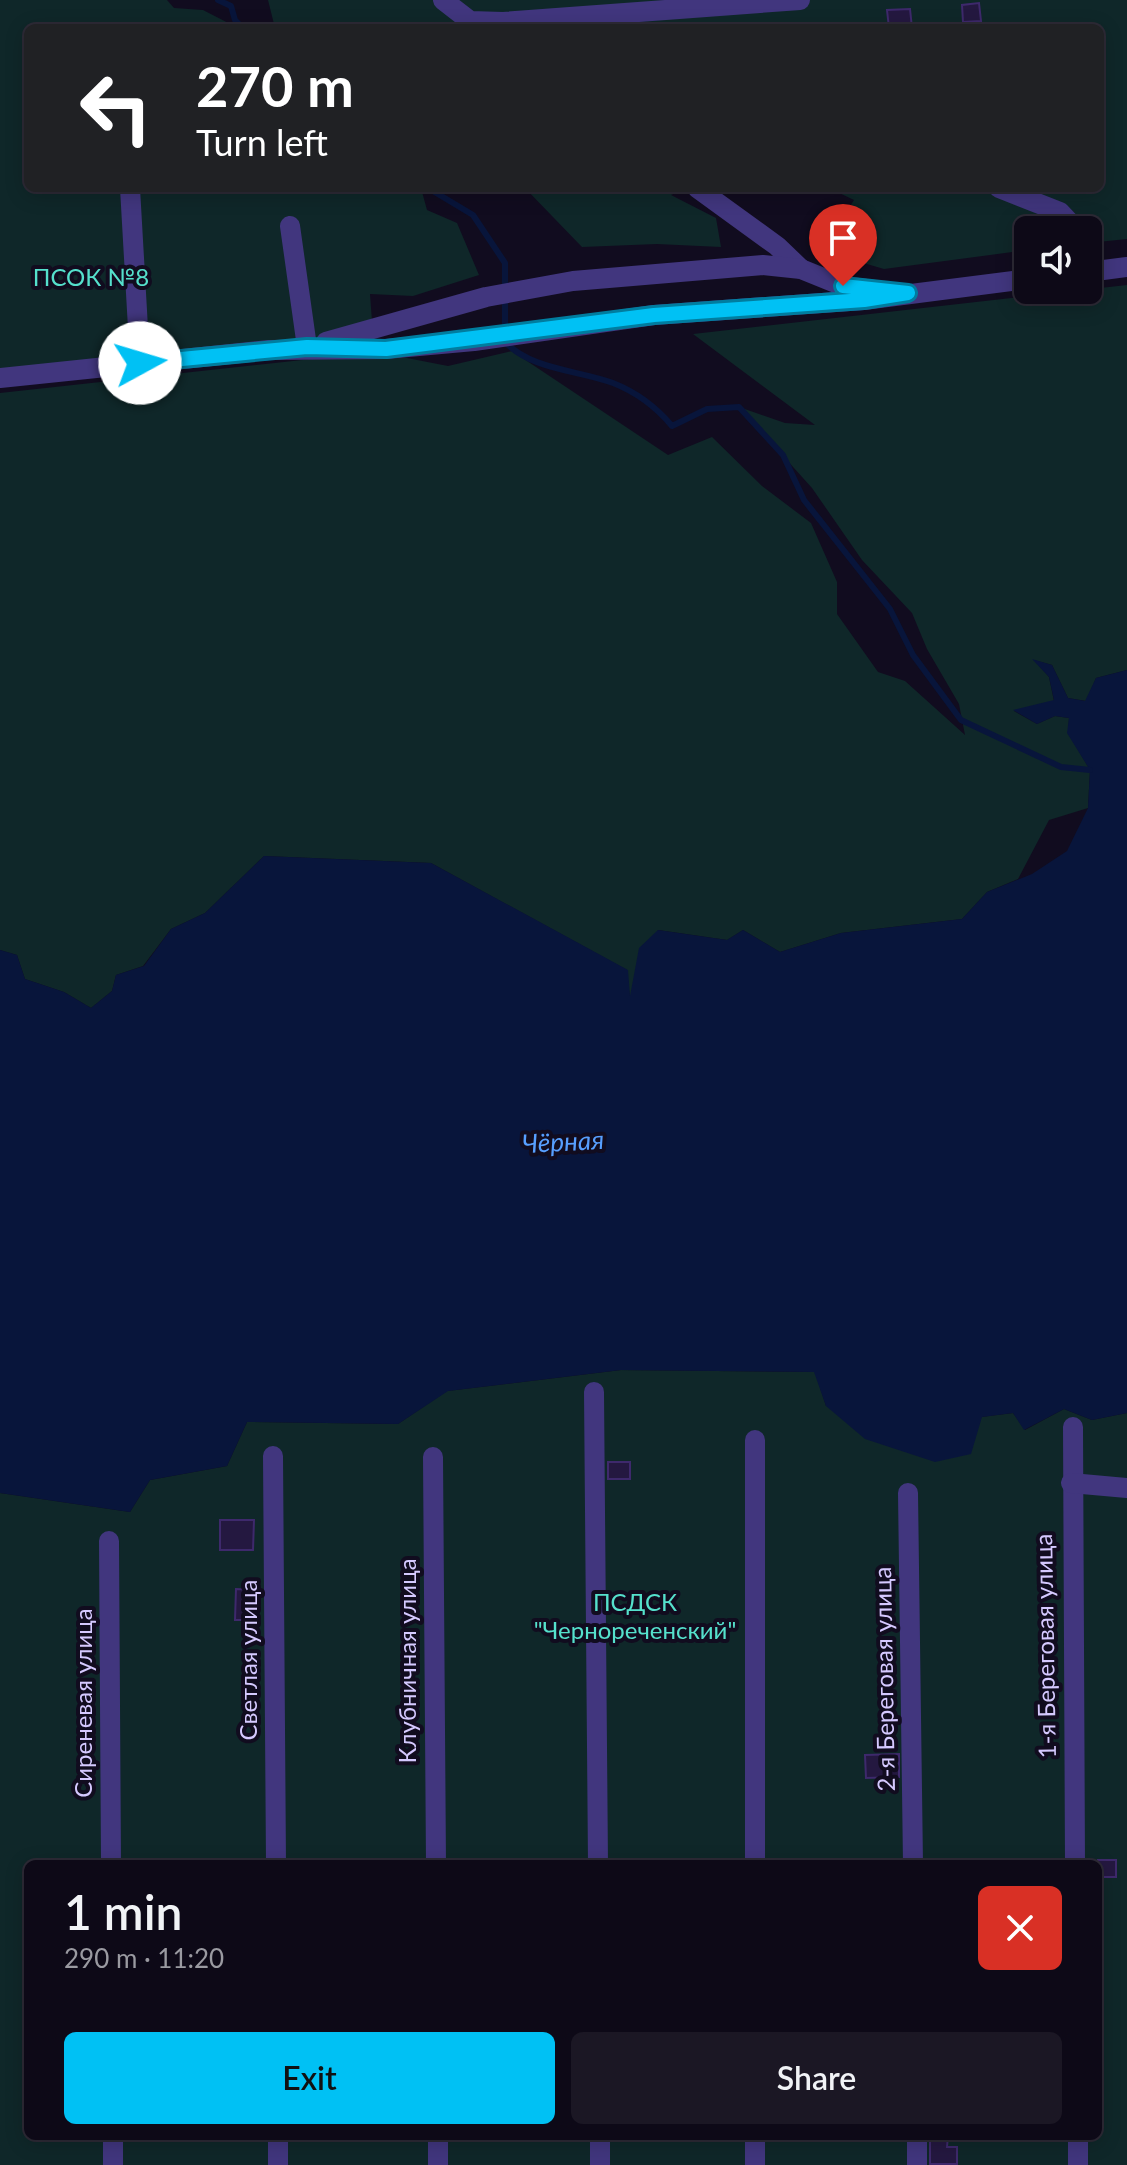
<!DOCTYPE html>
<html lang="en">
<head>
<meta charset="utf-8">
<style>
	:root { --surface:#0d0917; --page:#1b1724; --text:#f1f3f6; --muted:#9a9aa1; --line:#2d2a36; --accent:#00c1f4 }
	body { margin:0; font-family:Lato,sans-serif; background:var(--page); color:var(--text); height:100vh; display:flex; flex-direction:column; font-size:30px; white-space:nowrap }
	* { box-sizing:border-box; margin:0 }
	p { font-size:26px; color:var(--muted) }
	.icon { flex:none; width:44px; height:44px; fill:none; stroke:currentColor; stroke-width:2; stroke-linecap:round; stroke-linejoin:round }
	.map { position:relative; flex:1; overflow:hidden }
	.sheet { position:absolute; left:24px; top:1860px; width:1078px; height:280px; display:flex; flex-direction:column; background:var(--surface); border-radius:12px; box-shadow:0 4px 20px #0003,0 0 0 2px var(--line) }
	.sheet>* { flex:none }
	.guide { position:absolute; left:24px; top:24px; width:1080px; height:168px; border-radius:12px; box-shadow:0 4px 20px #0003,0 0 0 2px var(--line); background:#202124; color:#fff; overflow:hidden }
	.buttons { position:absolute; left:1014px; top:216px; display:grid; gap:16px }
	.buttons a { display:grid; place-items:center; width:88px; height:88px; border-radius:12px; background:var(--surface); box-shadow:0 4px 20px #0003,0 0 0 2px var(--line); font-size:40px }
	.pin { position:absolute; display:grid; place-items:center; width:68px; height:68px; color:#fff; margin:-82px -34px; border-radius:50% 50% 50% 0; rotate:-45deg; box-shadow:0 0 8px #0007 }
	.pin .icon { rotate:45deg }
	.me { position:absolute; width:88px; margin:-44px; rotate:84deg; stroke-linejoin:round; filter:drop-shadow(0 0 6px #0008) }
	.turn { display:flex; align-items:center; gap:28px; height:168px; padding:0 40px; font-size:36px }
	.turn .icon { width:104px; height:104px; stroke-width:2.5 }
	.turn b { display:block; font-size:56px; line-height:68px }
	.round { display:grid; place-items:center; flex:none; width:84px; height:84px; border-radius:12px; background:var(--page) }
	.overview { display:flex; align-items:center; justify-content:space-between; height:136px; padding:0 40px }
	h1 { font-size:48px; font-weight:600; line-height:60px }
	.button { display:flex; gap:16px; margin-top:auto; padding:16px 40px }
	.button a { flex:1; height:92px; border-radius:12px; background:var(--accent); color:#111; font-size:32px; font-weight:600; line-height:92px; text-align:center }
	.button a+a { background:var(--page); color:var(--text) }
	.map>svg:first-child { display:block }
	.green { fill:#0f2729; fill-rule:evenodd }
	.water { fill:#08153b }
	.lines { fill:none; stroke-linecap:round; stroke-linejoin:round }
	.stream { stroke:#08153b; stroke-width:6 }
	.building { fill:#241840; stroke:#3e296c; stroke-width:2 }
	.minor { stroke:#41367e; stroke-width:20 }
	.route-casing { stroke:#007d9f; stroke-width:20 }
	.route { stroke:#00c1f4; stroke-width:14 }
	.labels { text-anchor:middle; stroke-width:8; stroke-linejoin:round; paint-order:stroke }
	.park-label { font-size:24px; fill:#55e0cc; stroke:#110c1f }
	.street-label { font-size:24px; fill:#d5c9ff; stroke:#110c1f }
	.water-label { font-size:26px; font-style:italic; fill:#579fff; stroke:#110c1f }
</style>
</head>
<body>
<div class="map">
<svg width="1127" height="2165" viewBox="0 0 1127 2165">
	<rect width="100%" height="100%" fill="#110c1f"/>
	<!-- green -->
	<g class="green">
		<polygon points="0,0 167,0 174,8 203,10 238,28 28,28 28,188 421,188 427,210 457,223 479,275 413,296 370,294 373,335 0,380"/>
		<polygon points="268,0 1127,0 1127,239 1088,243 1088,230 1028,230 1028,250 884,269 860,262 872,237 838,225 854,200 829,188 1100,188 1100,28 275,28"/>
		<polygon points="525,188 687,188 671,195 716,218 721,247 657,244 582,247"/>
		<polygon points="1127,285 1127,670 1096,678 1086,701 1068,698 1052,665 1034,660 1049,677 1054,701 1014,711 1037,724 1055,716 1069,718 1068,733 1090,770 1088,808 1049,820 1018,879 987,892 962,919 841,933 780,952 743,930 727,940 658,930 630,1000 627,970 431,863 264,856 205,913 171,929 143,966 116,975 112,991 91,1008 64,992 25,979 17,955 0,950 0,393 376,352 448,366 512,351 668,455 712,437 762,486 811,523 837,582 837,614 878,672 905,681 965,735 959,704 927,649 912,613 862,560 812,488 739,407 785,423 815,425 693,334"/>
		<path d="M621,1370L815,1372L826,1406L981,1417L1013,1413L1025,1430L1064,1409L1092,1420L1127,1413V2165H0V1493L130,1512L150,1480L227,1466L247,1422L398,1424L447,1391ZM28,1864H1098V2136H28Z"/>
	</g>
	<!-- water -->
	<polygon class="water" points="1032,659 1052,665 1068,698 1085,701 1096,678 1127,670 1127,1413 1092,1420 1064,1409 1024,1430 1013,1413 982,1417 971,1454 935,1462 865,1439 826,1406 814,1372 621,1370 448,1391 398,1424 247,1422 227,1466 150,1480 130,1512 0,1493 0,950 17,955 25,979 64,992 91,1008 112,991 116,975 144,966 171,929 205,913 264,856 431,863 628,970 630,996 639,948 658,930 727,940 743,930 780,952 841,933 962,919 987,892 1032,874 1067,851 1088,808 1090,770 1067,733 1069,718 1055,716 1037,724 1013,710 1054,700 1049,677"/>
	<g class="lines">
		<!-- stream -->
		<g class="stream">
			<polyline points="218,0 231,6 235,20 243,28"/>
			<polyline points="428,188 473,215 505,263 505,331"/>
			<path d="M505,342C532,370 578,370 613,383C636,392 657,408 672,426L707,409L739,407L783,455L804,500L890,609L913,655L961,720L1061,767L1090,770"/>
		</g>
	</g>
	<!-- building -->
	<g class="building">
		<polygon points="979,3 981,21 963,22 962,5"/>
		<polygon points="910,9 912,28 889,28 887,10"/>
		<rect x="608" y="1462" width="22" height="17"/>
		<polygon points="220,1520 254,1520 253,1550 220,1550"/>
		<polygon points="236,1589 258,1590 257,1620 235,1620"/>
		<polygon points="899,1754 899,1777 866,1778 865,1755"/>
		<rect x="1098" y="1860" width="18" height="17"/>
		<polygon points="930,2136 948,2136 947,2147 957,2147 957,2164 930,2164"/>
	</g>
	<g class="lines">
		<!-- minor -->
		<g class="minor">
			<polyline points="443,0 470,21 503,22 800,0"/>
			<polyline points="130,188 140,363"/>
			<polyline points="697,188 777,246 801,269"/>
			<polyline points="999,188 1060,212 1077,230"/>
			<polyline points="290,226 307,347"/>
			<polyline points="1088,272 1127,267"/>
			<polyline points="326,342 486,297 573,281 763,265 801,269 843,286 874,290"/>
			<polyline points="0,378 269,350 386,349 474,341 654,315 864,300 1028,279"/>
			<polyline points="594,1392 598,1864"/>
			<polyline points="1073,1427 1075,1864"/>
			<polyline points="273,1456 276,1864"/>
			<polyline points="433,1457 436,1864"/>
			<polyline points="1071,1483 1127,1488"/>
			<polyline points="908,1493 913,1864"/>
			<polyline points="109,1541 111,1864"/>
			<polyline points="755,1864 755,1440"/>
			<polyline points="113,2136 113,2165"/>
			<polyline points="278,2136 278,2165"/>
			<polyline points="438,2136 438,2165"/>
			<polyline points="600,2136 600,2165"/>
			<polyline points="917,2136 917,2165"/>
			<polyline points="1078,2136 1078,2165"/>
			<polyline points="755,2165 755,2136"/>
		</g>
	</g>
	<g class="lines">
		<!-- route casing -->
		<g class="route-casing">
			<polyline id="route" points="140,363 307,347 386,349 654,315 864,300 908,293 843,286"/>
		</g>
		<!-- route -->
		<use href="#route" class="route"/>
	</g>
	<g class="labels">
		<!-- park labels -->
		<g class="park-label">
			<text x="91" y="286">ПСОК №8</text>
			<text x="635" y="1611">ПСДСК<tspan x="635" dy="28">"Чернореченский"</tspan></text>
		</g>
		<!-- street labels -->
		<g class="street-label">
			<text transform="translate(1046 1646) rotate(-91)" y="8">1-я Береговая улица</text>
			<text transform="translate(249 1660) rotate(-90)" y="8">Светлая улица</text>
			<text transform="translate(408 1661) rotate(-90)" y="8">Клубничная улица</text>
			<text transform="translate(885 1679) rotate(-91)" y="8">2-я Береговая улица</text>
			<text transform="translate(84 1703) rotate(-90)" y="8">Сиреневая улица</text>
		</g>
		<!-- water labels -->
		<g class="water-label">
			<text transform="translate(563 1142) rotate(-3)" y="9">Чёрная</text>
		</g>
	</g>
</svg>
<div class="buttons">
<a><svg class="icon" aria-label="sound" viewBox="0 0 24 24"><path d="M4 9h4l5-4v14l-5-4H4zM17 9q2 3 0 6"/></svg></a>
</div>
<div class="pin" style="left:843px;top:286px;background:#d93025"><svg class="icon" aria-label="arrive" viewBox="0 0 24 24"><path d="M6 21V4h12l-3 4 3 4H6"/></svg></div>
<svg class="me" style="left:140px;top:363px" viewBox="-20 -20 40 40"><circle r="19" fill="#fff"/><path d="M0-13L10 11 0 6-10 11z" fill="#00c1f4"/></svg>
<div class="guide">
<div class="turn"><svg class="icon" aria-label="left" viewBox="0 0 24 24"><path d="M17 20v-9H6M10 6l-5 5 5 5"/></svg><div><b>270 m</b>Turn left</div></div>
</div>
<section class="sheet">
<div class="overview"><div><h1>1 min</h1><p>290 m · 11:20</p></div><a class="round" style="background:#d93025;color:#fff"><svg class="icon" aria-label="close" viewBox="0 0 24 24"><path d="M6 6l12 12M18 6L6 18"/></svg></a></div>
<div class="button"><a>Exit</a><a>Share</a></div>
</section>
</div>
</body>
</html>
